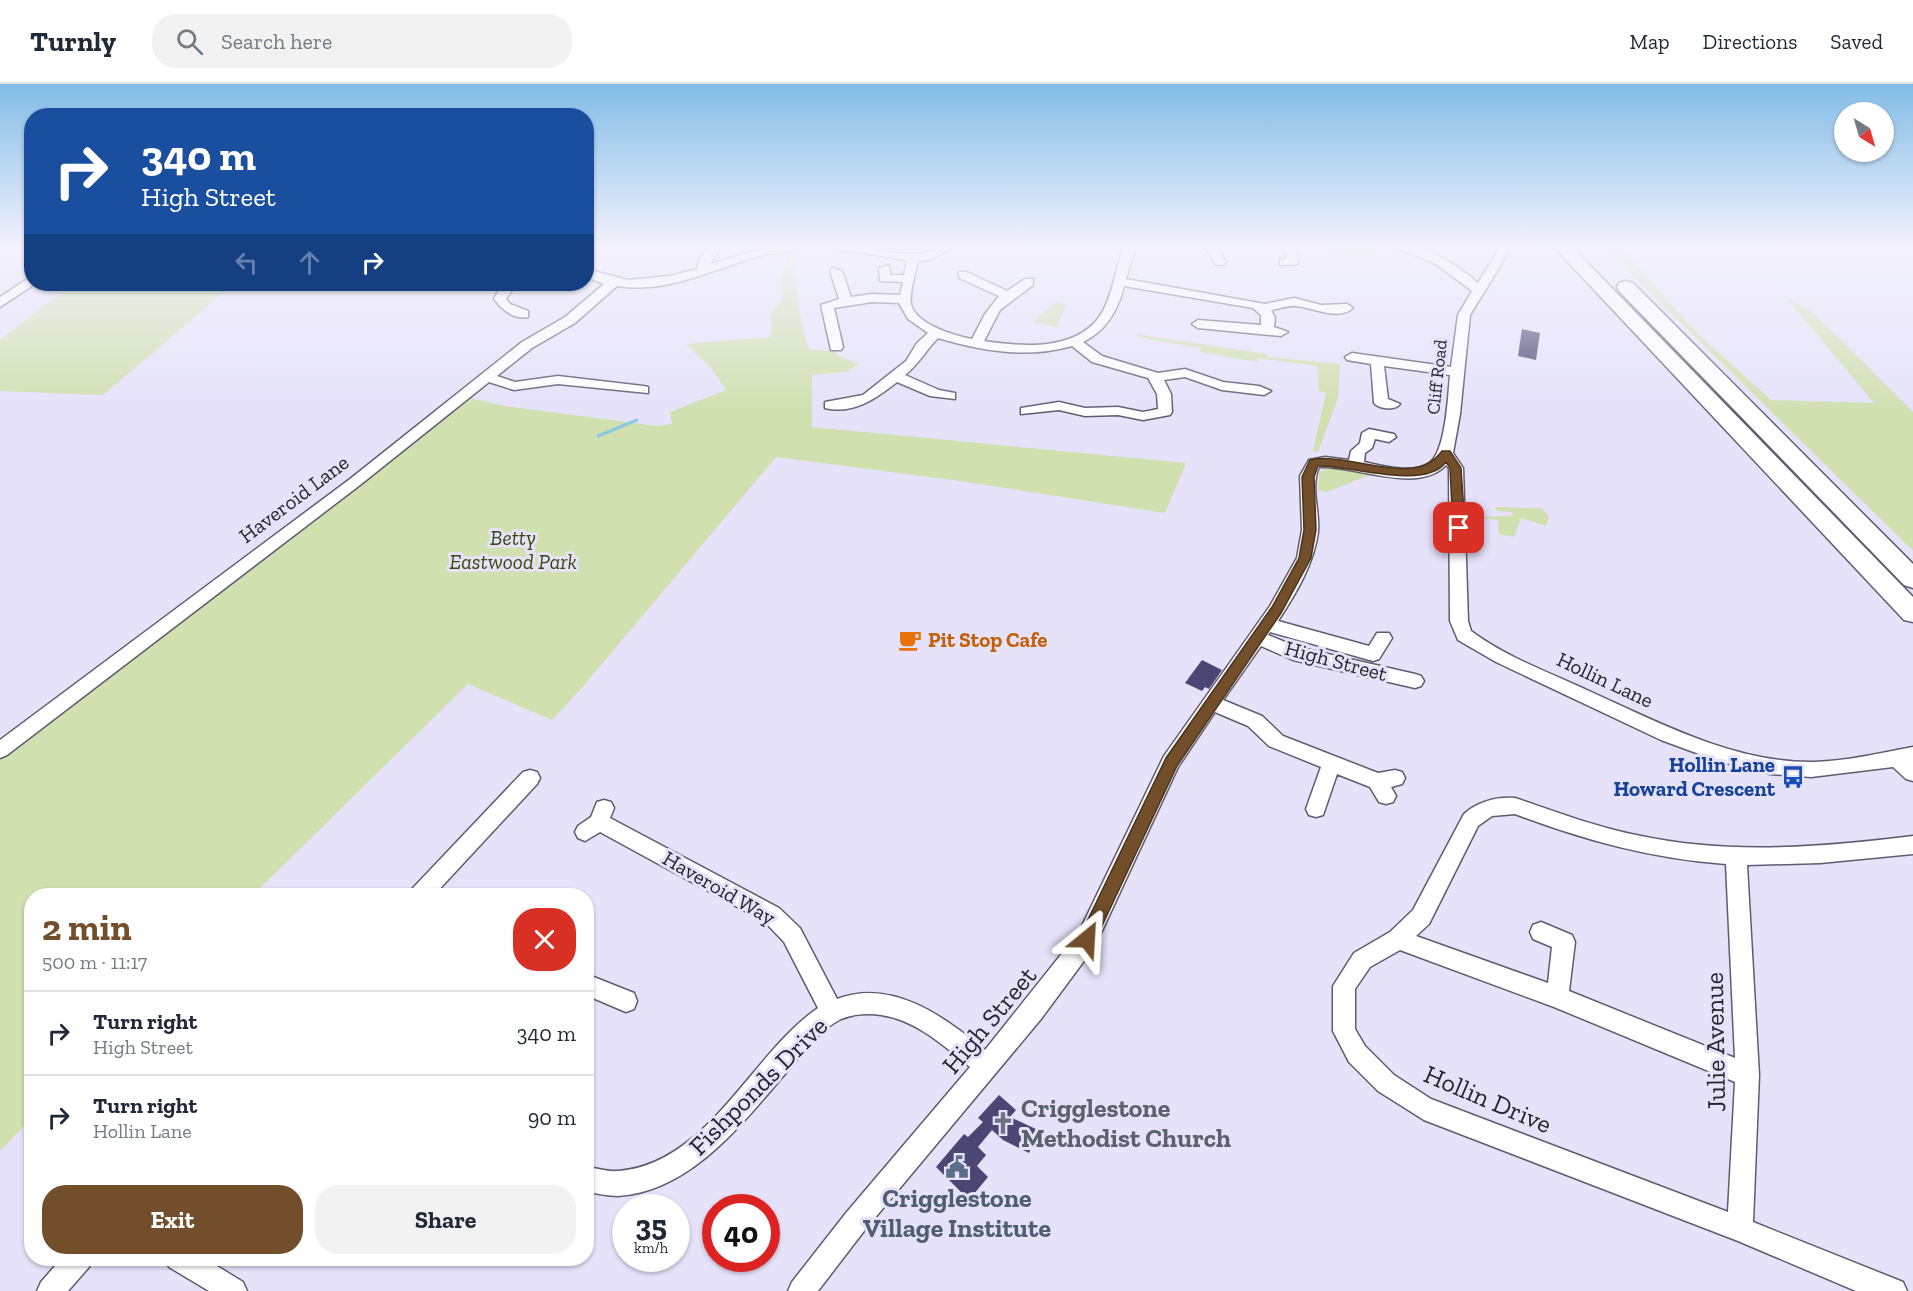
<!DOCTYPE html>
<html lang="en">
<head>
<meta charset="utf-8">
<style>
	:root { --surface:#fff; --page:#f2f2f3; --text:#1f2937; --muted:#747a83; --line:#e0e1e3; --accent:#734e2a }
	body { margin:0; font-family:"Zilla Slab",serif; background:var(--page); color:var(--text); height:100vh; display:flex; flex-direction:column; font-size:22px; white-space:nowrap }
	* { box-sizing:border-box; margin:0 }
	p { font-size:20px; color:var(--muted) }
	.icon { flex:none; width:33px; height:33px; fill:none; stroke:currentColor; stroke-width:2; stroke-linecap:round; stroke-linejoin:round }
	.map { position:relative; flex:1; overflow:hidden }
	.side { position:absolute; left:24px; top:804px; width:570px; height:378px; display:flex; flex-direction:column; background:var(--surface); border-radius:24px; box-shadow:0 2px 4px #0004 }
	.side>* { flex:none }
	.banner { position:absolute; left:24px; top:24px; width:570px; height:183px; border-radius:24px; box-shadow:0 2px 4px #0004; background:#1a4fa0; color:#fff; overflow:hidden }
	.needle { width:39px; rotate:143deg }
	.controls { position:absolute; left:1834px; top:18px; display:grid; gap:12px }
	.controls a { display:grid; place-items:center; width:60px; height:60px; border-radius:50%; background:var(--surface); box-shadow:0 2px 4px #0004; font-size:30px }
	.speed { position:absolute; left:612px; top:1110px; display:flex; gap:12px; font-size:30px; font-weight:700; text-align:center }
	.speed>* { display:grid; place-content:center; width:78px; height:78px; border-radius:50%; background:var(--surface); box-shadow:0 2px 4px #0004; line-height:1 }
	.speed small { font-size:15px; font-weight:400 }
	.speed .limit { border:9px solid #d22; background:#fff; color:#111 }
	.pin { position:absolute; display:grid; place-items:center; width:51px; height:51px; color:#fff; margin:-26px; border-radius:12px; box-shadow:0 3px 9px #0006 }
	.me { position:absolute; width:66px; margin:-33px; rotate:27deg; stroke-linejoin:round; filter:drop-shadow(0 0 4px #0008) }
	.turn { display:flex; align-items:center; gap:21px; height:126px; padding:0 18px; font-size:27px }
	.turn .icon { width:78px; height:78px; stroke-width:2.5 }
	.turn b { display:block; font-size:42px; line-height:51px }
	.lanes { display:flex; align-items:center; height:57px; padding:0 18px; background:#0003; justify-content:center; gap:30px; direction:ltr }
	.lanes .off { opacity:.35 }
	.round { display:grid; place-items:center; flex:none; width:63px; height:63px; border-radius:24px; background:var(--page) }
	.overview { display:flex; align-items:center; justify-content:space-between; height:102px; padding:0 18px }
	h1 { font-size:36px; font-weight:700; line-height:45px; color:var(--accent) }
	.cta { display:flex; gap:12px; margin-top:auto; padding:12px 18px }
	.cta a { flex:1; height:69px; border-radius:24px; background:var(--accent); color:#fff; font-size:24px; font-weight:700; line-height:69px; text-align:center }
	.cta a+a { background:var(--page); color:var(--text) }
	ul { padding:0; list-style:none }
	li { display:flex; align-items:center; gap:18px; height:84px; padding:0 18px; border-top:2px solid var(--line) }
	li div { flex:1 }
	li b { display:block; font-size:22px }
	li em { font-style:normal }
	header { display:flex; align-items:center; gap:36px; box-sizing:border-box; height:84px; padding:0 30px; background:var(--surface); border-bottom:2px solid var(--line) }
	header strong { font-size:28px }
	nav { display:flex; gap:33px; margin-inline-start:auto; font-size:21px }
	.search { width:420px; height:54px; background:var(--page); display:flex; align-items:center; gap:15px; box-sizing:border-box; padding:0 21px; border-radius:24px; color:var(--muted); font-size:22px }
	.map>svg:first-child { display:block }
	.green { fill:#d0e0af }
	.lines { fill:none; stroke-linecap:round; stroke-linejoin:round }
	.stream { stroke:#8ac8e3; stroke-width:3 }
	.building { fill:#4b4673 }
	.minor-casing { stroke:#5f5c70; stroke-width:3 }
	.highway-casing { stroke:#5f5c70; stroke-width:3 }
	.minor { fill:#fff; fill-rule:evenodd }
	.highway { fill:#fff; fill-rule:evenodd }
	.route { fill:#734e2a; stroke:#4b331b; stroke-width:1.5 }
	.labels { text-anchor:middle; stroke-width:6; stroke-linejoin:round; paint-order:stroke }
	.far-street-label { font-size:18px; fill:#26242d; stroke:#e5e2fa }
	.street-label { font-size:21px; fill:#26242d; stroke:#e5e2fa }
	.park-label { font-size:21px; font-style:italic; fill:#3b480c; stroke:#e5e2fa }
	.food-label { font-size:21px; font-weight:bold; fill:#c56008; stroke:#e5e2fa; text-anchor:start }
	.transit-label { font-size:21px; font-weight:bold; fill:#164399; stroke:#e5e2fa; text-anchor:end }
	.near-street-label { font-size:26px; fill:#26242d; stroke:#e5e2fa }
	.near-worship-label { font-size:26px; font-weight:bold; fill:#5b616d; stroke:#e5e2fa; text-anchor:start }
	.near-service-label { font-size:26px; font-weight:bold; fill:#4e5e75; stroke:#e5e2fa }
</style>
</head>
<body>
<header>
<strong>Turnly</strong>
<div class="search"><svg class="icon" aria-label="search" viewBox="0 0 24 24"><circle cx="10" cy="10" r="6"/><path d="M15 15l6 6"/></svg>Search here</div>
<nav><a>Map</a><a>Directions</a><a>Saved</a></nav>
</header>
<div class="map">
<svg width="1913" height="1207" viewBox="0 0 1913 1207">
	<rect width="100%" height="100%" fill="#e5e2fa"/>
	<!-- green -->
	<g class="green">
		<polygon points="1331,161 1374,161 1378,173 1334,171"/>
		<polygon points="1602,161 1618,161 1700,252 1771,316 1874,319 1785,212 1816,231 1913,328 1913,467"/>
		<path d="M796,164C794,196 798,236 810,266L836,267L837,271L858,280L847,288L812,291V343L1186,379L1165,429L960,397L776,373L580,606L552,636L468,600L253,811L32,812L31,1035L0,1067V666L462,312L505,322L657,342L672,340L670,328L726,306L711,284L686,260L771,253V229L782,215L781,191L787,179L785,165Z"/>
		<polygon points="73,200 234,200 103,311 0,307 0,256"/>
		<polygon points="1057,217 1066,221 1056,243 1034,238 1038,231 1044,229"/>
		<polygon points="1110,244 1153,253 1267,270 1267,273 1340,280 1338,313 1318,368 1313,367 1326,309 1319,307 1317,282 1258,274 1257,278 1200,268 1201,264 1137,253 1138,250"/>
		<polygon points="1332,383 1372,390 1327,408 1318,406 1319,388"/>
		<polygon points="1495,423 1541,424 1549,432 1546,442 1521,434 1514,453 1499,450 1498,436 1476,433 1513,432 1512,428 1497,427"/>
	</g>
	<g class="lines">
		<!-- stream -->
		<polyline class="stream" points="598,352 637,336"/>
	</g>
	<!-- building -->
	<g class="building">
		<polygon points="1522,245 1540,249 1536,276 1518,272"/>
		<polygon points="1202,576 1222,586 1209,605 1205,603 1202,607 1185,599"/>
		<polygon points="999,1011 1016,1026 1010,1033 1038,1046 1029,1069 1003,1056 992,1046 978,1063 986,1071 977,1082 988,1093 969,1116 936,1083 964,1050 968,1053 983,1038 978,1034"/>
	</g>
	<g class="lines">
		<!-- minor casing -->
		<g class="minor-casing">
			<g id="minor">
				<path d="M710,161H722L710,180L768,163L800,161C791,169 772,168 760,172C713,185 668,210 617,202L575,239L532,264L497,292L515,298L558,292L643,302L648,303V309L558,300L514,306L489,298L360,401L7,671L0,674V656L350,395L522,258L565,233L604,200L586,193V185L628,196L670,192L697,185L699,176Z"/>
				<path d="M830,161C859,158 887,171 915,170C930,170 939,161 957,161L930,176L918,177C916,189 909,208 911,220C915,240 955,252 972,255L985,230L999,212L959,194V188H967L1007,207L1025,195H1033V201L1000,226L984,257C1023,263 1080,268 1103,227C1114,206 1116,182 1124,161H1136L1126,195L1265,220L1294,214L1321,221L1347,220L1353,224C1339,237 1313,224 1296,222C1288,221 1279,225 1271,226L1275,234L1274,243L1288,248L1281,252L1198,244L1192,240L1198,236L1261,241V231L1253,224L1124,202C1118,227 1106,247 1083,258L1102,272L1158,289L1185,285L1223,298L1259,302L1271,307L1264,311L1222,306L1185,293L1164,296L1171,310L1172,328L1170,331L1143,336L1118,331L1085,332L1059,326L1021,330V324L1059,318L1085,324L1118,323L1143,328L1158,325L1157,310L1148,294L1092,278L1072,262C1027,275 982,267 938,254C926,266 919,280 905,291L939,306L955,309V315L930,312L897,298C877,314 853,331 825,324V318L863,311L906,277L917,259L928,249L908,235L899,219L872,218L834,224L843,263L841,266H831L821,221L839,215L830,187L832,184L842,187L851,213L872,210L900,211L903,198L880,197L879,184L889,181L890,191H904L907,176L836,165Z"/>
				<polygon points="1204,161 1216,161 1226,178 1224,181 1216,181"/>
				<polygon points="1284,161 1296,161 1298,180 1280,181 1280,175 1287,174"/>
				<path d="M1389,161C1421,158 1454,178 1478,199L1501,161H1513L1470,231L1460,330L1453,369L1463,384L1468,537L1471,547C1506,573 1550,589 1589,607C1660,639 1734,679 1814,678C1847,677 1880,669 1913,663V697L1906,695L1893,683L1811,693L1770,690L1718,677L1661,656L1496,578L1458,556L1450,537L1449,384L1446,381C1418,411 1355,381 1319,383C1310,403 1320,427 1318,448C1314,480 1295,511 1278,537L1369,562L1377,549H1389L1392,554L1379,575L1373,577L1270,548L1268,551L1297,563L1415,590L1421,592L1424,597L1421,602L1415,604L1293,576L1261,562L1223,616L1262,632L1283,652L1378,689L1395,686L1402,688L1405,694L1402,700L1391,703L1396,712L1393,718L1386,720L1379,718L1370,703L1337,690L1323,731L1316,733L1309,731L1306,725L1321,683L1269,662L1248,642L1215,628L1178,683L1095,862L1041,935L864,1147L818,1207H788L792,1198L846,1129L970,983C944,962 916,936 881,931C869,929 853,930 841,935C821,945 806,965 792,982C746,1034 694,1107 618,1112C608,1112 596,1109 586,1108V1083C597,1084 608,1088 618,1087C708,1080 751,970 818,924L784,858L765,838L600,748L585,757L578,754L575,748L578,742L591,733L597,718L604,716L611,718L614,724L610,734L779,824L800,844L837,915C893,894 944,933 985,966L1079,848L1164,672L1270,522L1297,474L1302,446L1300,392L1309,376L1325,373L1349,376L1351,367L1360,359L1362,349L1369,345L1394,350L1396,353L1389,358L1375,355L1372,364L1365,369L1364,378C1383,382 1411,390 1428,380C1446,370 1448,311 1450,291L1384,282L1388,315L1400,320C1395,327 1379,325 1374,319L1371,280L1347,276L1345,273L1352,269L1451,283L1458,231L1472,207L1436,180Z"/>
				<polygon points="32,192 32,200 35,200 0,223 0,213"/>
				<path d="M502,200H516L506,215L510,220L528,227V233C514,236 501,225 494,215Z"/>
				<polygon points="530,686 537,688 540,694 537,700 433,812 409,812 412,805 523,688"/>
				<path d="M1515,714C1557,728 1598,744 1641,752C1730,771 1823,763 1913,752V770L1820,779L1747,781L1759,991L1753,1138L1903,1198L1907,1207H1856L1738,1157L1424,1036L1378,1007L1349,978L1333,947V902L1354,869L1390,848L1413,826L1464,730C1479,717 1496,713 1515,714ZM1515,730C1584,756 1652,775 1726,780L1735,974L1569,907L1575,858L1572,851L1541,838L1533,841L1530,848L1533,855L1552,863L1548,899L1416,852L1429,840L1478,742L1492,732ZM1400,866L1554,923L1735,998L1728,1128L1431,1015L1394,991L1365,962L1355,945V905L1370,883Z"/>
				<polygon points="586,890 634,909 637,917 634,925 626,928 586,911"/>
				<polygon points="62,1174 93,1174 89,1183 68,1207 37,1207 41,1198"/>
				<polygon points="165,1174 204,1174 243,1198 247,1207 209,1207 169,1183"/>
			</g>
		</g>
		<!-- highway casing -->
		<g class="highway-casing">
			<g id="highway">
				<polygon points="1552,161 1570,161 1913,513 1913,538 1904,536"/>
				<polygon points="1626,197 1633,199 1913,480 1913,504 1904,501 1619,207 1617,203 1619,199"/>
			</g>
		</g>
		<!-- minor -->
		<use href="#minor" class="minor"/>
		<!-- highway -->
		<use href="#highway" class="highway"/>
	</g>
	<!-- sky -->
	<linearGradient id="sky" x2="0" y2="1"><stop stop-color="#82bce6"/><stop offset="0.49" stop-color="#f3f2fd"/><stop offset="1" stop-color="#f3f2fd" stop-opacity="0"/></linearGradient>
	<rect width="1913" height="330" fill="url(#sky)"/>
	<!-- route -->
	<path class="route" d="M1442,367H1450L1461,384L1465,444L1459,449L1453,444L1450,384L1446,378C1425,407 1350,381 1318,382L1314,393L1316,446L1311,474L1281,529L1177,682L1093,861L1087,863L1081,861L1079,855L1081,850L1166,674L1272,523L1299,474L1304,446L1302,393L1310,376C1350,367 1414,406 1442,367Z"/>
	<!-- icons -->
	<defs>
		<g id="cafe-bare" transform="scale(1.8)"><path d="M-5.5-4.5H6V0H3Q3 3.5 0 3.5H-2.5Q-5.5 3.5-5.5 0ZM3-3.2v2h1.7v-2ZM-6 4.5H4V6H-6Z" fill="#e8710a" stroke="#e5e2fa" stroke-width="2.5" paint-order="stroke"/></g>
		<g id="bus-bare" transform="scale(1.8)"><path d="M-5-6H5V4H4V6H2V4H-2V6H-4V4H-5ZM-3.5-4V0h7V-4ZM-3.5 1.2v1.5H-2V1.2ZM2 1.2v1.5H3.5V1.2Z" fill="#1a4fb4" stroke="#e5e2fa" stroke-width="2.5" paint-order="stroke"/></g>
		<g id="church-bare" transform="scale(1.8)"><path d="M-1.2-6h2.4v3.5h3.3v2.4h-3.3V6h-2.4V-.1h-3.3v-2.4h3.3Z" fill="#6b7280" stroke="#e5e2fa" stroke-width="2.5" paint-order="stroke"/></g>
		<g id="civic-bare" transform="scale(1.8)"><path d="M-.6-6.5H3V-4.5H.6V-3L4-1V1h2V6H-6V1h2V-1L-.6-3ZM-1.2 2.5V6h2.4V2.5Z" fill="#5c6f8a" stroke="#e5e2fa" stroke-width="2.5" paint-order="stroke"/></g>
	</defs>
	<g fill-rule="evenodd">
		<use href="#cafe-bare" x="910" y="556"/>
		<use href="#bus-bare" x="1793" y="693"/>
		<use href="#church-bare" x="1003" y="1039"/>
		<use href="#civic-bare" x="957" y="1083"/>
	</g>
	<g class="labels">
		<!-- far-street labels -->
		<g class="far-street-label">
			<text transform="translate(1437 293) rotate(-84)" y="6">Cliff Road</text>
		</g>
		<!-- street labels -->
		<g class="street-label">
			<text transform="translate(294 415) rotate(-37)" y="7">Haveroid Lane</text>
			<text transform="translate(1336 577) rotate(15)" y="7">High Street</text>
			<text transform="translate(1605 596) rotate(25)" y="7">Hollin Lane</text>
			<text transform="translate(719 804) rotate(30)" y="7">Haveroid Way</text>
		</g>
		<!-- park labels -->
		<g class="park-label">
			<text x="513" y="461">Betty<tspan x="513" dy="24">Eastwood Park</tspan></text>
		</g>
		<!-- food labels -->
		<g class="food-label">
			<text x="928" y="563">Pit Stop Cafe</text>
		</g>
		<!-- transit labels -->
		<g class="transit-label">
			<text x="1775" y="688">Hollin Lane<tspan x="1775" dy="24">Howard Crescent</tspan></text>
		</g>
		<!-- near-street labels -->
		<g class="near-street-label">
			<text transform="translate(989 936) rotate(-50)" y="9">High Street</text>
			<text transform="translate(1715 958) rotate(-91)" y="9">Julie Avenue</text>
			<text transform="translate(758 1002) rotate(-45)" y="9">Fishponds Drive</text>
			<text transform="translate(1488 1015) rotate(23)" y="9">Hollin Drive</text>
		</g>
		<!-- near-worship labels -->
		<g class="near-worship-label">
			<text x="1021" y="1033">Crigglestone<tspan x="1021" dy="30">Methodist Church</tspan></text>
		</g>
		<!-- near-service labels -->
		<g class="near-service-label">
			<text x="957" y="1123">Crigglestone<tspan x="957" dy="30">Village Institute</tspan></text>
		</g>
	</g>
</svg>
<div class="controls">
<a><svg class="needle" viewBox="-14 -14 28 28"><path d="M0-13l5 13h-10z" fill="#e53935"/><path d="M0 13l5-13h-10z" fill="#747a83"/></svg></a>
</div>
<div class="speed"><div>35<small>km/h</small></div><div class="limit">40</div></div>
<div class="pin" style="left:1459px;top:444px;background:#d93025"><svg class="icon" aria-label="arrive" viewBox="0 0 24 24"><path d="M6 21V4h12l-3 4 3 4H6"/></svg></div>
<svg class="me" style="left:1087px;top:855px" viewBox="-20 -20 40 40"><path d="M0-17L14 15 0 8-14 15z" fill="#734e2a" stroke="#fff" stroke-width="4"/></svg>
<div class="banner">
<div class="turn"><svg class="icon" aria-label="right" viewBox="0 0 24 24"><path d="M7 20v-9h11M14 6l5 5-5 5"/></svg><div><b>340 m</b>High Street</div></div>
<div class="lanes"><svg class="icon off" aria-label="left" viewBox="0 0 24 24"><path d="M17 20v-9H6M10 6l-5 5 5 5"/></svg><svg class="icon off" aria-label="ahead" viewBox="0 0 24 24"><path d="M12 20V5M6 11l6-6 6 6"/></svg><svg class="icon" aria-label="right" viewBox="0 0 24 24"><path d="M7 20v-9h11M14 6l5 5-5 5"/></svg></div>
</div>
<section class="side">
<div class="overview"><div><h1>2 min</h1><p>500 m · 11:17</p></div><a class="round" style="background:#d93025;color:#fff"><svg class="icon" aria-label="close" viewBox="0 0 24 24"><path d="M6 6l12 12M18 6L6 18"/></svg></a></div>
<ul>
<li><svg class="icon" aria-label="right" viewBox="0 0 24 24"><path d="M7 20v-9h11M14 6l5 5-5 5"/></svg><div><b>Turn right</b><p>High Street</p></div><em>340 m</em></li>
<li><svg class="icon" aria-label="right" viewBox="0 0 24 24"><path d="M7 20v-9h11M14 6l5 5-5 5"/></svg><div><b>Turn right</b><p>Hollin Lane</p></div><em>90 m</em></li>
</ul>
<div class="cta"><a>Exit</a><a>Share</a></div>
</section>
</div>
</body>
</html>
